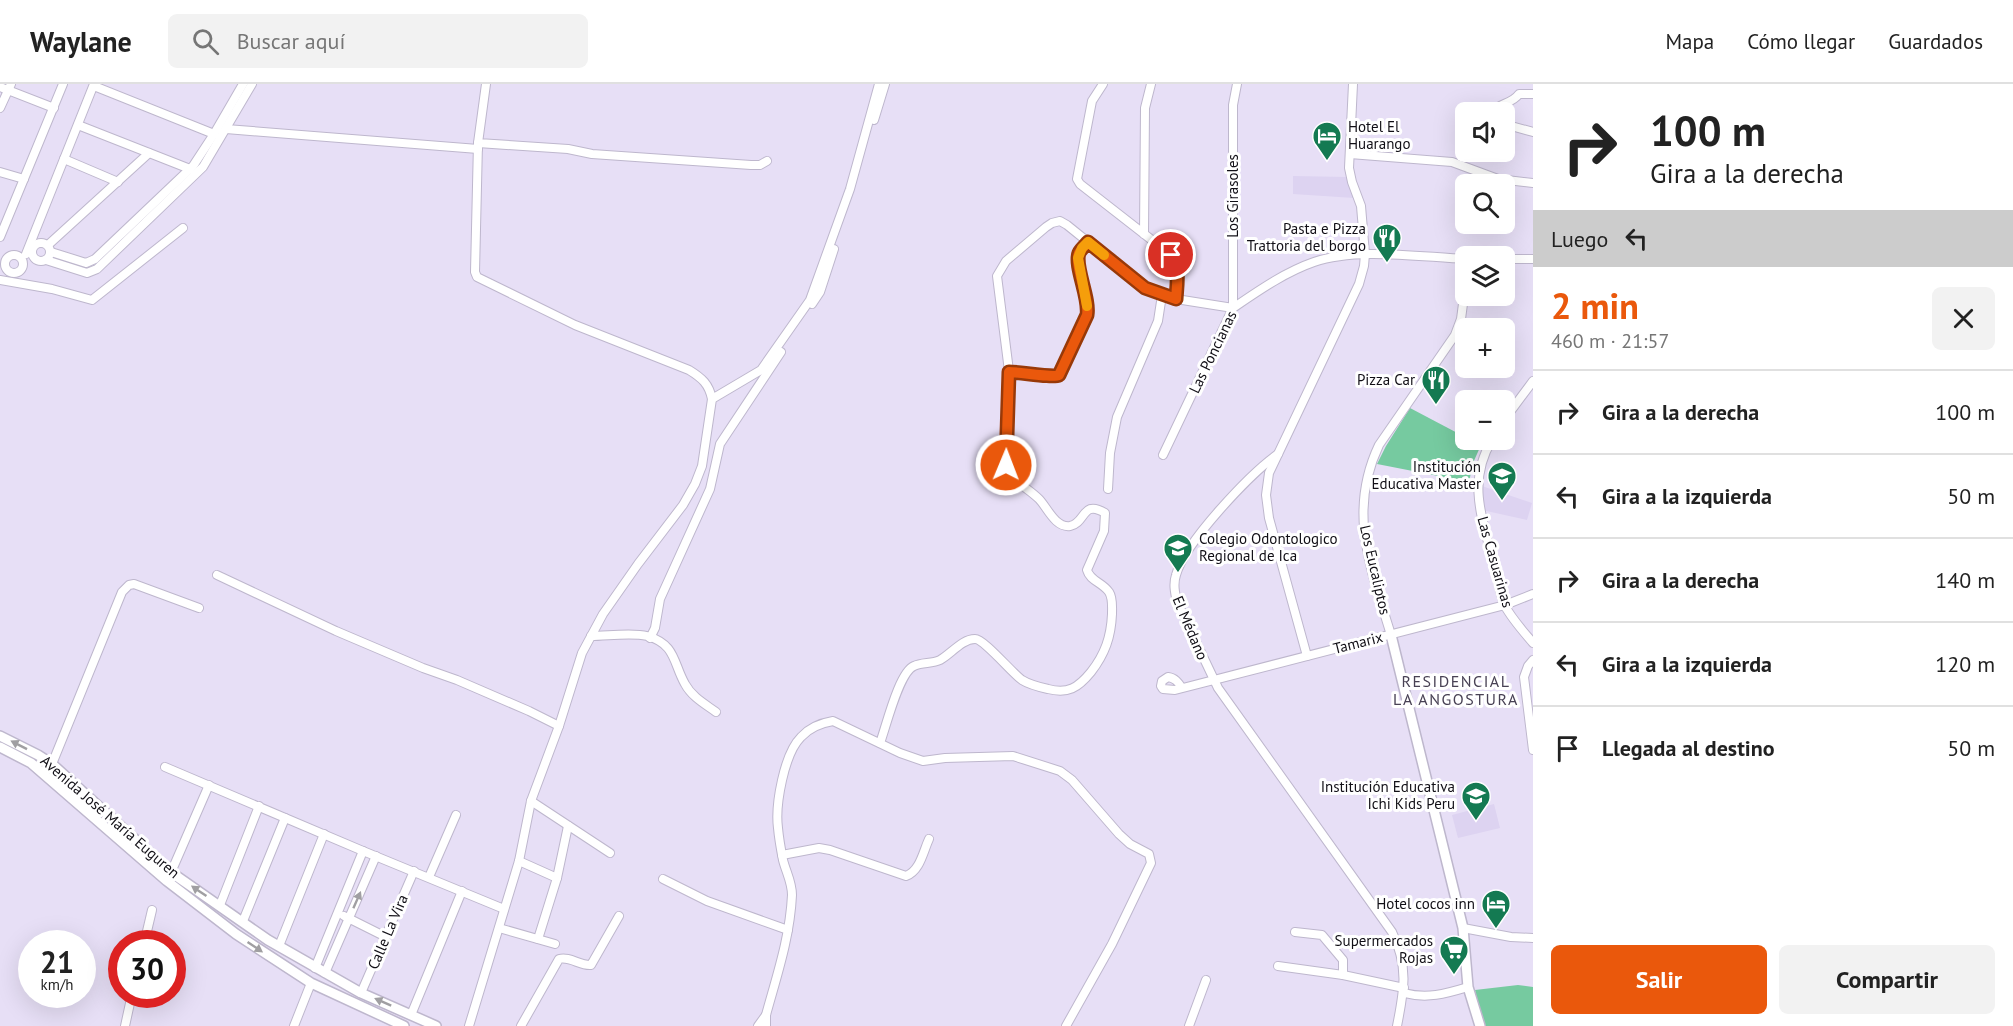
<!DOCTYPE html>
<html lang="es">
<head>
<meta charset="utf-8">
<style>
	:root { --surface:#fff; --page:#f2f2f2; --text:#222; --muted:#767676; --line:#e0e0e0; --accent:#ea580c }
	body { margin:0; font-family:"PT Sans",sans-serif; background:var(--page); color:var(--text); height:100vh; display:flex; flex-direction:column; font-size:22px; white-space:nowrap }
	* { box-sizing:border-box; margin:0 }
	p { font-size:20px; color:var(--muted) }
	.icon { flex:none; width:33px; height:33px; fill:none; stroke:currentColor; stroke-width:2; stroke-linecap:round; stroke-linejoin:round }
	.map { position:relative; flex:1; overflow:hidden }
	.drawer { display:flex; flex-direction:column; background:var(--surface); width:480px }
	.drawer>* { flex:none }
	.banner { background:#fff; color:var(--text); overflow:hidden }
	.tools { position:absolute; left:1455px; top:18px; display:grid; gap:12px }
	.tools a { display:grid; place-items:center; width:60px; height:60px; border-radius:9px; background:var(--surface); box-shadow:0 6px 24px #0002; font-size:30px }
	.speed { position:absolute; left:18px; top:846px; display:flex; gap:12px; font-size:30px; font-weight:700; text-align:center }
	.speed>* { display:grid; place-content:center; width:78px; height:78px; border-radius:50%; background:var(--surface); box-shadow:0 6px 24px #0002; line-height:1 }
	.speed small { font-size:15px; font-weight:400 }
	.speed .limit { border:9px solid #d22; background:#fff; color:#111 }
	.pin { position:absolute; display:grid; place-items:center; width:51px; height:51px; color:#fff; margin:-26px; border:3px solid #fff; border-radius:50%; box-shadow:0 2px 6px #0007 }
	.me { position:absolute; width:66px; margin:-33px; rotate:1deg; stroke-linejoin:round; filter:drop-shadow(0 0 4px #0008) }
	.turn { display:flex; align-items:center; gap:21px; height:126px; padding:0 18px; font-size:27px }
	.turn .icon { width:78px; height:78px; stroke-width:2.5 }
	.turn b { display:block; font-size:42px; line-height:51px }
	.then { display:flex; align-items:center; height:57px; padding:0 18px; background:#0003; gap:12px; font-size:22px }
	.round { display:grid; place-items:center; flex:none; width:63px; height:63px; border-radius:9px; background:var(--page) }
	.summary { display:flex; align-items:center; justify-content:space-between; height:102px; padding:0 18px }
	h1 { font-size:36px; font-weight:700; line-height:45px; color:var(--accent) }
	.action { display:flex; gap:12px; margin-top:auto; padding:12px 18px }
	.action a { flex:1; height:69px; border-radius:9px; background:var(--accent); color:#fff; font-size:24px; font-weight:700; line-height:69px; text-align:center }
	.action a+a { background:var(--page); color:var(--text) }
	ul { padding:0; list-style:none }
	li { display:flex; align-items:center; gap:18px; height:84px; padding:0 18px; border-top:2px solid var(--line) }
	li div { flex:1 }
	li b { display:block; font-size:22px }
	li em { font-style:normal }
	header { display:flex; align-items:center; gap:36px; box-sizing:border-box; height:84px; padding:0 30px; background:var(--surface); border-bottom:2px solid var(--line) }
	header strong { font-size:28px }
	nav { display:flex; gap:33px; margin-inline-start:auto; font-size:21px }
	.search { width:420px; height:54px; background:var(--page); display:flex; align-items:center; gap:15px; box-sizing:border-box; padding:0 21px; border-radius:9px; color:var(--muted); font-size:22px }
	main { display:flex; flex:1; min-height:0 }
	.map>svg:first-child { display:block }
	.built { fill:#ddd3f1 }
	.green { fill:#76caa0 }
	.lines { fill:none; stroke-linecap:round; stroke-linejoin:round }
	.minor-casing { stroke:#beb7cd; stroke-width:10 }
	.tertiary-casing { stroke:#beb7cd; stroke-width:12 }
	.minor { stroke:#fff; stroke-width:8 }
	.tertiary { stroke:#fff; stroke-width:9 }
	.oneway { fill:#a09fa2 }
	.route-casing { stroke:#983908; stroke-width:15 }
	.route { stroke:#ea580c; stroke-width:10 }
	.slow { stroke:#f59e0b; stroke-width:10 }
	.labels { text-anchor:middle; stroke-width:6; stroke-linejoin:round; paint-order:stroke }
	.poi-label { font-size:15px; fill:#110f16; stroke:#fff; text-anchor:end }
	.street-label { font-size:15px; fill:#110f16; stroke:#fff }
	.neighbourhood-label { font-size:16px; letter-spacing:1.5px; fill:#484154; stroke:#fff }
</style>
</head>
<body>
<header>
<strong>Waylane</strong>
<div class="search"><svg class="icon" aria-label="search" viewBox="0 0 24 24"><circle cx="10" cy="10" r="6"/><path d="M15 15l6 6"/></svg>Buscar aquí</div>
<nav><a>Mapa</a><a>Cómo llegar</a><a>Guardados</a></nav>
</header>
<main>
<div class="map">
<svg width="1533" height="942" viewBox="0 0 1533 942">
	<rect width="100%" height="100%" fill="#e7dff6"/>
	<!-- built -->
	<g class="built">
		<polygon points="1293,92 1347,93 1354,114 1293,110"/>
		<polygon points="1479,401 1532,419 1527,436 1482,426"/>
		<polygon points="1494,720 1500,744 1458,754 1452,731"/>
	</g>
	<!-- green -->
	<g class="green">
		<polygon points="1410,324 1465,353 1466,356 1470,356 1481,361 1473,379 1469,398 1377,380 1386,362"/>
		<polygon points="1518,901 1533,903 1533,942 1482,942 1475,906"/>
	</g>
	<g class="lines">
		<!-- minor casing -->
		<g class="minor-casing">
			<g id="minor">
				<polyline points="486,0 478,59 568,65 592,70 751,81 760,81 767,77"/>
				<path d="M1103,0L1092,17L1077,95L1080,100L1171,171C1180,184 1177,200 1176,215"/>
				<polyline points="94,2 214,50"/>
				<polyline points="0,3 54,24"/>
				<polyline points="0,24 11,0"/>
				<path d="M1492,28C1499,19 1512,20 1519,10H1533"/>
				<polyline points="874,36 885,0"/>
				<polyline points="1504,40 1533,48"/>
				<polyline points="78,41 190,85"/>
				<polyline points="226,45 478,65"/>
				<path d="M478,59L475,188L477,193L575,241L689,286C702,294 709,300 712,315"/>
				<polyline points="1350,70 1452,78 1498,95 1533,99"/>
				<polyline points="64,75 118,98"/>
				<polyline points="0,88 24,95"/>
				<polyline points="1144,150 1145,24 1151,0"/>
				<polyline points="0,153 63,0"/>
				<circle cx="41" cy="168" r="9"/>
				<polyline points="48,161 149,69"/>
				<polyline points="51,168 86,179 95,175 193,82 214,50 243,0"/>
				<polyline points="26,170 94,0"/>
				<circle cx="14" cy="180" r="9"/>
				<polyline points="1504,175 1533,175"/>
				<polyline points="46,176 87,189 97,185 203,83 252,0"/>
				<polyline points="0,196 52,205 92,216 183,144"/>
				<polyline points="812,220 820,208 834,165"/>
				<path d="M1009,287C1020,288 1052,294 1059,291L1087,231C1090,214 1074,182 1079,169C1081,165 1085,162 1088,158"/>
				<polyline points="1504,336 1533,297"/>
				<path d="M1492,356C1467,397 1482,434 1493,477C1497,491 1499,508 1505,522C1512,535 1523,547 1533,559"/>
				<path d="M1278,370C1250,390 1185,458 1176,491C1173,500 1175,509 1177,518L1218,604L1392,848C1409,882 1404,907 1397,942"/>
				<path d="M1163,371L1233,224C1258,207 1285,188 1314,178C1356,163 1420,173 1466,175"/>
				<polyline points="1108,405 1110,369 1117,333 1158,237 1162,211"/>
				<polyline points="217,491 336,547 423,584 457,596 529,627 559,642"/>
				<path d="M1391,551C1371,485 1347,428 1379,361L1455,251L1461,235L1466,197"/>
				<path d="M591,552C607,552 632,548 647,552C676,560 673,579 685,600C692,613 705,620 716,628"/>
				<polyline points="650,554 655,544 660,515 710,405 720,360 781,268"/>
				<polyline points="1307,572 1269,434 1266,411 1269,389 1359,200 1364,182 1365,170 1361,122 1352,98 1349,84 1353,0"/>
				<polyline points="1533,576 1528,582 1524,593 1533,666"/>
				<path d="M1182,604C1178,598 1175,594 1168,593L1162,597L1161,602L1163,605L1175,606L1505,521L1533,510"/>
				<path d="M880,659C886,643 899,588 914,582C922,578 932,580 940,576C951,570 962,555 975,555C984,555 1012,589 1022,596C1030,601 1039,603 1048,605C1068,610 1078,604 1091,588C1105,570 1111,553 1112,530C1112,523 1113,514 1109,508C1102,498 1090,497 1087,486L1104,447L1105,429C1082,415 1086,439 1070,442C1055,444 1047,423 1039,415C1027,403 1012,398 1006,381L1009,287L997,192L1006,177L1046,143L1052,139L1060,137L1067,141L1145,204L1176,215L1233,224V21L1237,0"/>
				<polyline points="52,680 122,508 129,501 134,500 199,524"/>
				<polyline points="165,683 363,767 504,825"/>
				<polyline points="531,717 610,769"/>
				<path d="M782,771L819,764L830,766L906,792C920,787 923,768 929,755"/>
				<polyline points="519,777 557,794"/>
				<polyline points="169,793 209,701"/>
				<polyline points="429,793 456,731"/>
				<polyline points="663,795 707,817 788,846"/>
				<polyline points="220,821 259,722"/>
				<polyline points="344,832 386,853"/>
				<polyline points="243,837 285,734"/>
				<polyline points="499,844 555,860"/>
				<polyline points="1463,844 1511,853 1533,854"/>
				<polyline points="1295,848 1322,851 1343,876 1343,891"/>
				<polyline points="538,855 557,794 568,742"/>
				<polyline points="144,860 152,826"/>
				<polyline points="279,862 324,750"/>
				<polyline points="1278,882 1343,891 1404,904"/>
				<polyline points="315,884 363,767"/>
				<polyline points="325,889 376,772"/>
				<polyline points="361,909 414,787"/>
				<path d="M1404,909C1427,915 1445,910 1468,903"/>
				<polyline points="411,931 462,807"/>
				<polyline points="125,942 132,910"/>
				<polyline points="294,942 311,899"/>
				<polyline points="469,942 519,777 531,717 559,642 582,569 603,530 638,480 683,421 695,400 702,382 712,315 761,286 810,216 850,105 879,0"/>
				<path d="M521,942L559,875C570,872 580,882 591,881L619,832"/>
				<polyline points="758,942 766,931"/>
				<path d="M766,942V931C777,891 790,853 792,811C792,798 786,788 783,776C781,766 779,755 778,744C775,721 784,670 801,653C809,644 821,639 833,637L900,669L923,677L945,674L1013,672L1060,687L1072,696L1119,750L1130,760L1149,770L1151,779L1112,860L1066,942"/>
				<polyline points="1189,942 1206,896"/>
			</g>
		</g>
		<!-- tertiary casing -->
		<g class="tertiary-casing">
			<g id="tertiary">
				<polyline points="1391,551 1463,844 1468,903 1480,942"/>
				<polyline points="0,652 38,671 52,680 172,789 268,856 361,909 436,942"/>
				<polyline points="0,663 31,679 167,797 236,850 311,899 404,942"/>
			</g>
		</g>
		<!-- minor -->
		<use href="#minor" class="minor"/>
		<!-- tertiary -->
		<use href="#tertiary" class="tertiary"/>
	</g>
	<!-- one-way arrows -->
	<defs><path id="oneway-solid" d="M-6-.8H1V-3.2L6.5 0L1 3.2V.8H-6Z" transform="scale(1.5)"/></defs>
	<g class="oneway">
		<use href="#oneway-solid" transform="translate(19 661) rotate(-153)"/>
		<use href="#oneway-solid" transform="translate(199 807) rotate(-146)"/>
		<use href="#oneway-solid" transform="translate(357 816) rotate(-66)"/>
		<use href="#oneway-solid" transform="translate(255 863) rotate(34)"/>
		<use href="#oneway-solid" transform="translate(383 918) rotate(-156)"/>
	</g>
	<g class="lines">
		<!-- route casing -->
		<g class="route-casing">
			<path id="route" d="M1006,381L1009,288C1020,288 1053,294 1059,291L1087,231C1090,214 1074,182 1079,169C1081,165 1085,162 1088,158L1145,204L1176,215C1177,200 1180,184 1171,171"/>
		</g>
		<!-- route -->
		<use href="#route" class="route"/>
		<!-- slow -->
		<polyline class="slow" points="1087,222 1078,174 1082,164 1088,158 1104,171"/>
	</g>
	<!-- icons -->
	<defs>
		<g id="hotel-pin" transform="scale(1.5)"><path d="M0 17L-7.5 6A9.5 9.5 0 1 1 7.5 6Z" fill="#147a52" stroke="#fff"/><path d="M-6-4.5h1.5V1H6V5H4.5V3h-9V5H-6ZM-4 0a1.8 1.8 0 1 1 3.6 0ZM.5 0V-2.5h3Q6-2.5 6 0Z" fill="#fff"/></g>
		<g id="restaurant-pin" transform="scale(1.5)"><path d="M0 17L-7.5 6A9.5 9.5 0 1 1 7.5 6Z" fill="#147a52" stroke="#fff"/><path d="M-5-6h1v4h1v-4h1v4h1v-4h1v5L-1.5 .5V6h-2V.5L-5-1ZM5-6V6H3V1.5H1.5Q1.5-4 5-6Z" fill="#fff"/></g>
		<g id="school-pin" transform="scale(1.5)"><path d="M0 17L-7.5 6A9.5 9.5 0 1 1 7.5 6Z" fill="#147a52" stroke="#fff"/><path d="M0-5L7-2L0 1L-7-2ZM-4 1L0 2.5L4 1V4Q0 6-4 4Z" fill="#fff"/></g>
		<g id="university-pin" transform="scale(1.5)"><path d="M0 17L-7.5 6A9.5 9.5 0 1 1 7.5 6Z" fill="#147a52" stroke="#fff"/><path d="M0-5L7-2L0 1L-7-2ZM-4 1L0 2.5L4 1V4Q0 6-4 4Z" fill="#fff"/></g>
		<g id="supermarket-pin" transform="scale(1.5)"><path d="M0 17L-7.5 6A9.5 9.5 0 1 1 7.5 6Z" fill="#147a52" stroke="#fff"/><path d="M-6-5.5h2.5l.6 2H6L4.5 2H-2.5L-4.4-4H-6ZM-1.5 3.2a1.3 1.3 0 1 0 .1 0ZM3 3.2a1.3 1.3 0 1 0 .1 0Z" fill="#fff"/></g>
	</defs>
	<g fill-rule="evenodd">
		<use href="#hotel-pin" x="1327" y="52"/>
		<use href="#restaurant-pin" x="1387" y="154"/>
		<use href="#restaurant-pin" x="1436" y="296"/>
		<use href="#school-pin" x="1502" y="392"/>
		<use href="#university-pin" x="1178" y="464"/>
		<use href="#school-pin" x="1476" y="712"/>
		<use href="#hotel-pin" x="1496" y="820"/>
		<use href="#supermarket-pin" x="1454" y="866"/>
	</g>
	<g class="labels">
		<!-- poi labels -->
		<g class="poi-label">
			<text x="1348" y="48" text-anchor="start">Hotel El<tspan x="1348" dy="17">Huarango</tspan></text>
			<text x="1366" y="150">Pasta e Pizza<tspan x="1366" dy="17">Trattoria del borgo</tspan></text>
			<text x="1415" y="301">Pizza Car</text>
			<text x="1481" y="388">Institución<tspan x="1481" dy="17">Educativa Master</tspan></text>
			<text x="1199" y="460" text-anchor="start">Colegio Odontologico<tspan x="1199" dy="17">Regional de Ica</tspan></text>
			<text x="1455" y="708">Institución Educativa<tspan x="1455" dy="17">Ichi Kids Peru</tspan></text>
			<text x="1475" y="825">Hotel cocos inn</text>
			<text x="1433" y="862">Supermercados<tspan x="1433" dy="17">Rojas</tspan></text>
		</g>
		<!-- street labels -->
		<g class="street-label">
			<text transform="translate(1233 112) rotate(-90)" y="5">Los Girasoles</text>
			<text transform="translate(1213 268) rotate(-64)" y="5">Las Poncianas</text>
			<text transform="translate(1495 478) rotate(74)" y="5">Las Casuarinas</text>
			<text transform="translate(1375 486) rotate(77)" y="5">Los Eucaliptos</text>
			<text transform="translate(1190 544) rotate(67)" y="5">El Médano</text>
			<text transform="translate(1358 559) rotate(-14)" y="5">Tamarix</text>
			<text transform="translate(110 733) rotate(41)" y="5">Avenida José María Euguren</text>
			<text transform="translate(388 848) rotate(-67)" y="5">Calle La Vira</text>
		</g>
		<!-- neighbourhood labels -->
		<g class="neighbourhood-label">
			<text x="1456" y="603">RESIDENCIAL<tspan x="1456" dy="18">LA ANGOSTURA</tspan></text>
		</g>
	</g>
</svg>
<div class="tools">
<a><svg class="icon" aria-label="sound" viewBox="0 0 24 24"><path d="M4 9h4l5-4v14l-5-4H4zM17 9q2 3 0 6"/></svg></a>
<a><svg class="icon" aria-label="search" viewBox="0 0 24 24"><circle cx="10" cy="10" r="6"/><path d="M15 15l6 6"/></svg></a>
<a><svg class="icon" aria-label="layers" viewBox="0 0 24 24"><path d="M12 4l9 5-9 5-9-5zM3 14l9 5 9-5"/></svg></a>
<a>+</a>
<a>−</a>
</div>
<div class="speed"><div>21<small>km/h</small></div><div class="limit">30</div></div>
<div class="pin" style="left:1171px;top:171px;background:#d93025"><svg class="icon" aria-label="arrive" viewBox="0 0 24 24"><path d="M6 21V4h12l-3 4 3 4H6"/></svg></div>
<svg class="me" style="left:1006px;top:381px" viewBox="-20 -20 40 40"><circle r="17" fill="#ea580c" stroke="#fff" stroke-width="3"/><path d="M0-11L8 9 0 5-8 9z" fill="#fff"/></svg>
</div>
<section class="drawer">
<div class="banner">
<div class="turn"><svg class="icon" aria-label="right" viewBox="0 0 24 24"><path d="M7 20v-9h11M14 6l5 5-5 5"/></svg><div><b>100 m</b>Gira a la derecha</div></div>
<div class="then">Luego<svg class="icon" aria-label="left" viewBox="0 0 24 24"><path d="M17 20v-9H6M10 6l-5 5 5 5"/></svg></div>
</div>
<div class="summary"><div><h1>2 min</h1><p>460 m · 21:57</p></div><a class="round"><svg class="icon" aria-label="close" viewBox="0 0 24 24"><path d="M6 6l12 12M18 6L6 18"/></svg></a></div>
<ul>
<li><svg class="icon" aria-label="right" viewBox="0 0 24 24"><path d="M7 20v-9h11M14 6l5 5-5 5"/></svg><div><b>Gira a la derecha</b></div><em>100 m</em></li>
<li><svg class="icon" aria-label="left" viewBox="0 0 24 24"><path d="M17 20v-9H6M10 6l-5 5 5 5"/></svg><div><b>Gira a la izquierda</b></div><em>50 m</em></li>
<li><svg class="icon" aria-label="right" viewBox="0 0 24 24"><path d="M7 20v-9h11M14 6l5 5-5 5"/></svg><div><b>Gira a la derecha</b></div><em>140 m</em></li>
<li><svg class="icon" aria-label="left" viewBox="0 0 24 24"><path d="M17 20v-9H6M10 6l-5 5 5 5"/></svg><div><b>Gira a la izquierda</b></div><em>120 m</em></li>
<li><svg class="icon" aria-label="arrive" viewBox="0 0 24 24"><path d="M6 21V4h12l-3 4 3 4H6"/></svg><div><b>Llegada al destino</b></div><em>50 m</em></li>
</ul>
<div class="action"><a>Salir</a><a>Compartir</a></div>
</section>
</main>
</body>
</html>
